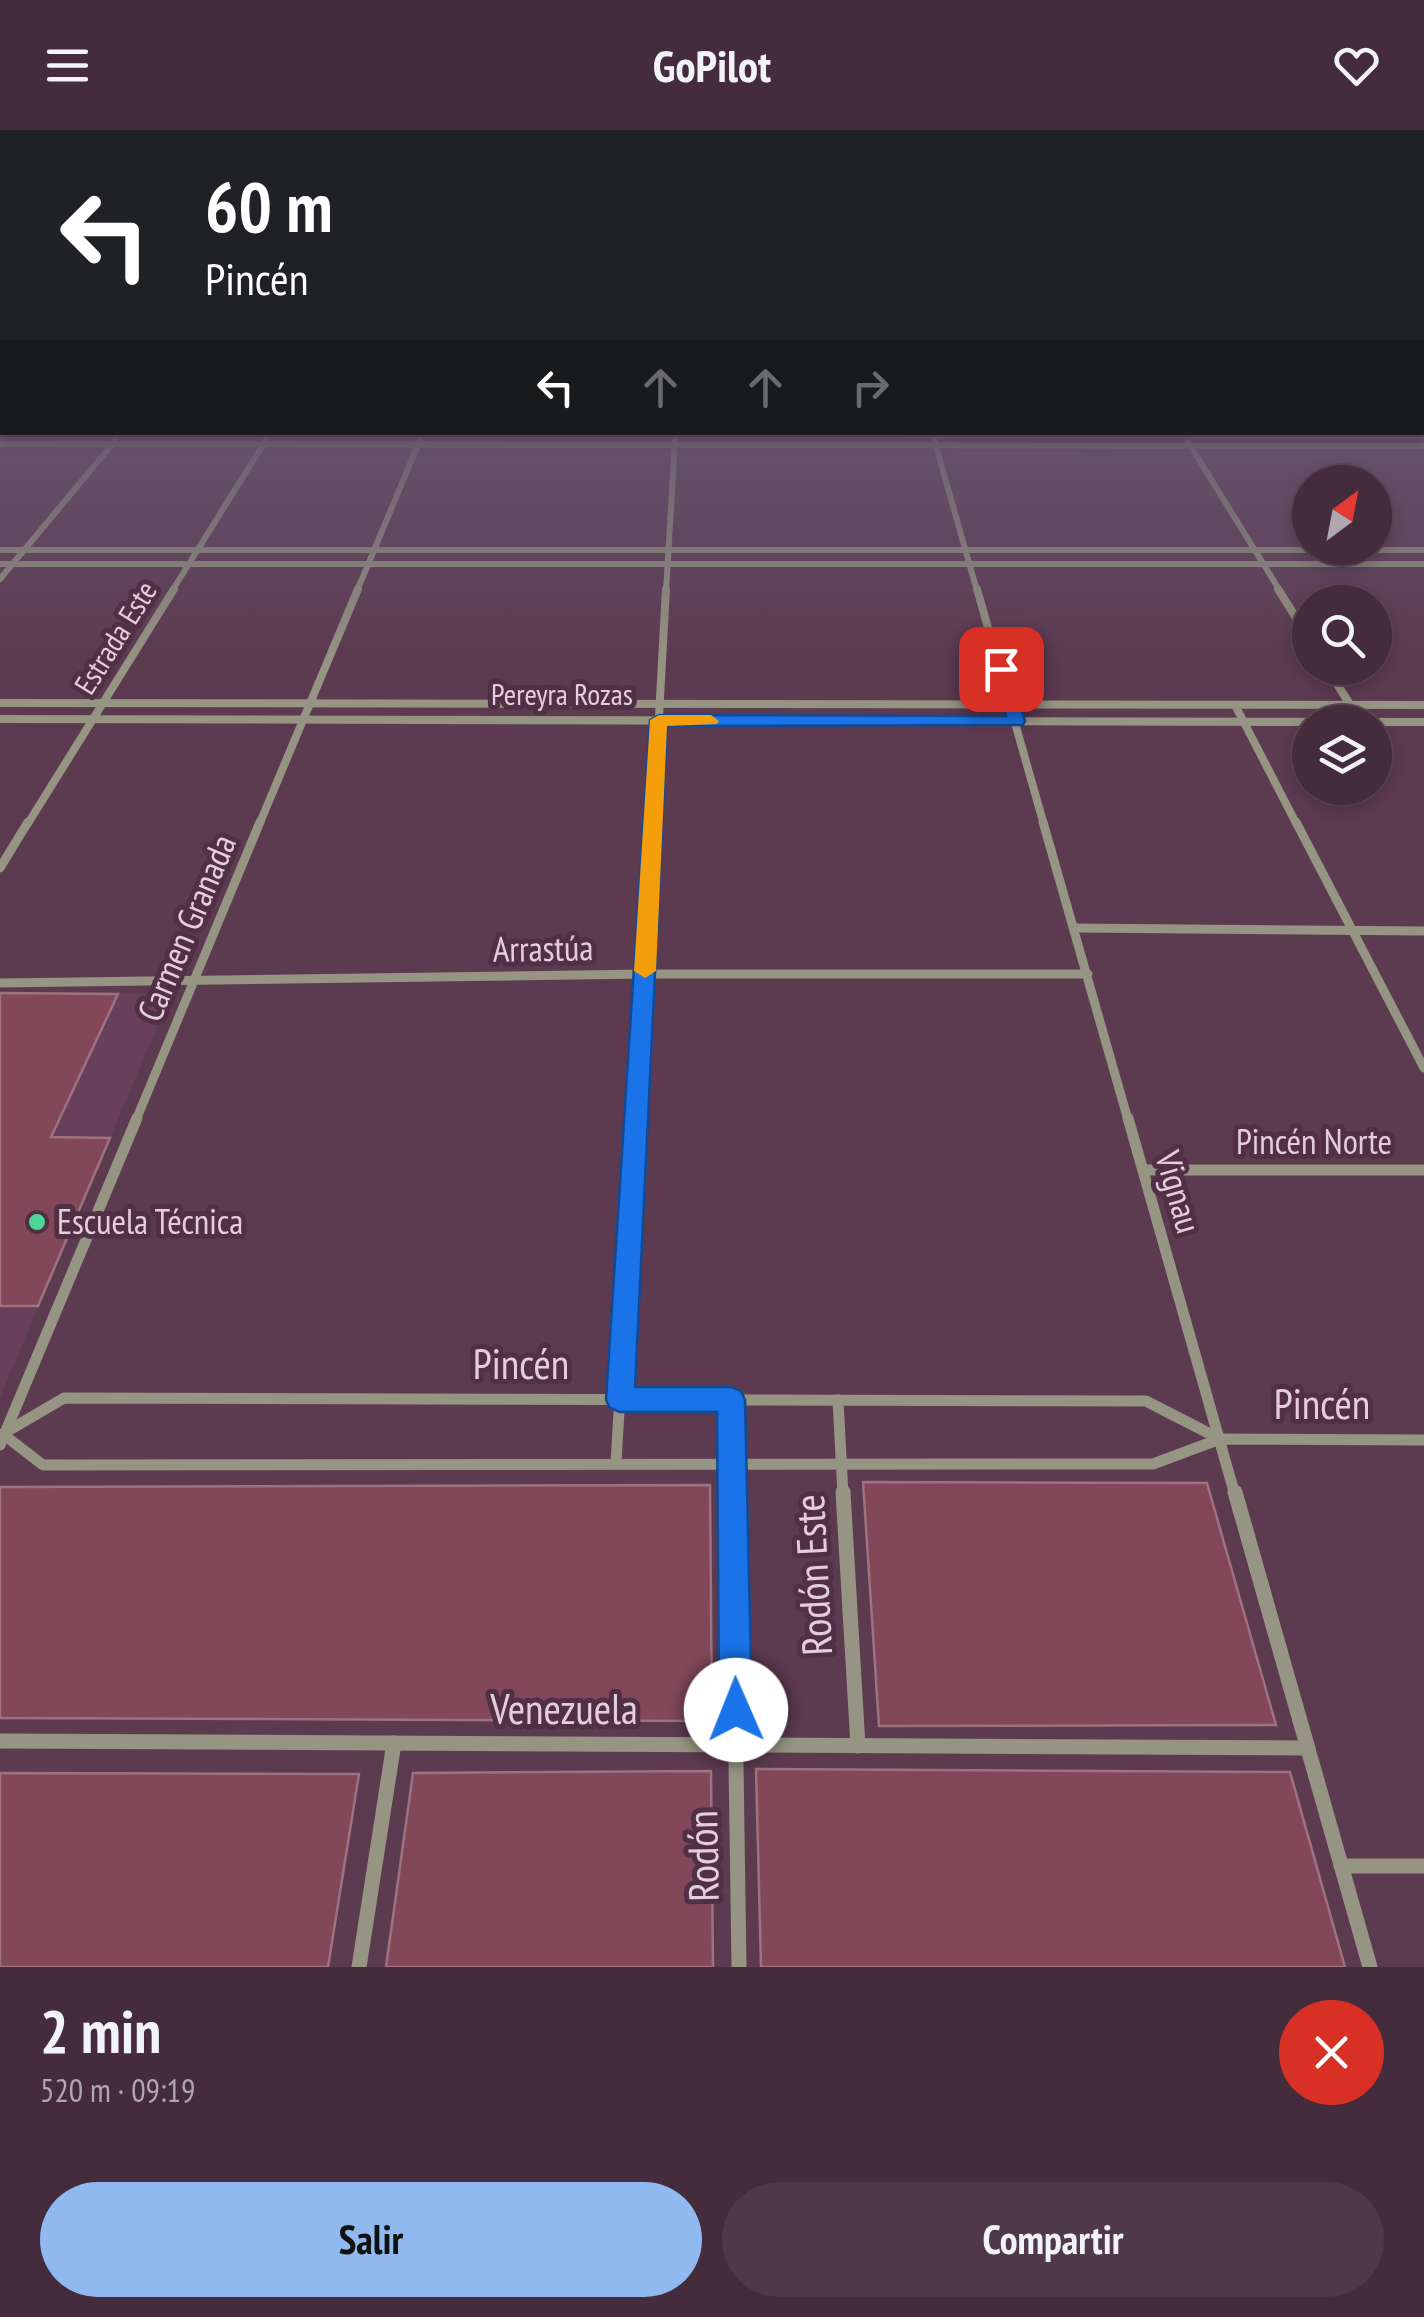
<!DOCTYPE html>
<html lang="es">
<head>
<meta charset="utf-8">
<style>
	:root { --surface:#452c3c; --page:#4f3847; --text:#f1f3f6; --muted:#b0a7af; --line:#5d4856; --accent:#90b9f0 }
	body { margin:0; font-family:"PT Sans Narrow",sans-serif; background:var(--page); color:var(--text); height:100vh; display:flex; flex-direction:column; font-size:38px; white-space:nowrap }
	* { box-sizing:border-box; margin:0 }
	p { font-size:32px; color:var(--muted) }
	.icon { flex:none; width:55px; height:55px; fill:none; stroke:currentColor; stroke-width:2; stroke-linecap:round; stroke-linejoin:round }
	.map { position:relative; height:1837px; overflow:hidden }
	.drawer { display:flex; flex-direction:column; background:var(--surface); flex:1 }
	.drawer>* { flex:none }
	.top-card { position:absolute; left:0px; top:0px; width:1425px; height:305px; box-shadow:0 5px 15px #0003,0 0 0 2px var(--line); background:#202124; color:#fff; overflow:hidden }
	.needle { width:65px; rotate:32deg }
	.tools { position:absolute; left:1292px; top:335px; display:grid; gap:20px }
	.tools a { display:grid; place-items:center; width:100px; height:100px; border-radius:50%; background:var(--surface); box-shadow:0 5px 15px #0003,0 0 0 2px var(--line); font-size:50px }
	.pin { position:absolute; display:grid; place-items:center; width:85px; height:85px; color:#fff; margin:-42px; border-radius:20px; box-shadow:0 5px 15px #0006 }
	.me { position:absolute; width:110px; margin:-55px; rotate:359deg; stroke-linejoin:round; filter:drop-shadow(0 0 8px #0008) }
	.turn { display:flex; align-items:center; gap:35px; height:210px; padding:0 40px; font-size:45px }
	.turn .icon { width:130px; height:130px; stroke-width:2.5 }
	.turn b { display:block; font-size:70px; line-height:85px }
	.lanes { display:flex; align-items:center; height:95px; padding:0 40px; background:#0003; justify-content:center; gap:50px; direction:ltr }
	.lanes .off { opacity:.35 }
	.round { display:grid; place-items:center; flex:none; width:105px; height:105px; border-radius:52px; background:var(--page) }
	.summary { display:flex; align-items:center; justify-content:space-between; height:170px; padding:0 40px }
	h1 { font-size:60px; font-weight:700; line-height:75px }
	.button { display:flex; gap:20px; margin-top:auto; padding:20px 40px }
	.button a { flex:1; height:115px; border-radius:60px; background:var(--accent); color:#111; font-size:40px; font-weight:700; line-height:115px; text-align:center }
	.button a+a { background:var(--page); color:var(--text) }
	header { display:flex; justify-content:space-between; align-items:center; height:130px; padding:0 40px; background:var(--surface); font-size:45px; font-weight:700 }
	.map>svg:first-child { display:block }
	.built { fill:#69405b }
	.building { fill:#82485a; stroke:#9e727e; stroke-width:2.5 }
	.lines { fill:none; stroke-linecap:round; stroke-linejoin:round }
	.minor-far4 { stroke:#969482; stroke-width:6 }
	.minor-far3 { stroke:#969482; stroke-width:8 }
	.minor-far2 { stroke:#969482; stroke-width:9 }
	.minor-far1 { stroke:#969482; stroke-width:11 }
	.minor { stroke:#969482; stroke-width:15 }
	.tertiary { fill:#969482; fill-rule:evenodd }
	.route { fill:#1a73e8; stroke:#114b97; stroke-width:2.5 }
	.slow { fill:#f59e0b }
	.poi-dot { fill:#4ed399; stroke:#512f45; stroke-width:4 }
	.labels { text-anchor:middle; stroke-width:10; stroke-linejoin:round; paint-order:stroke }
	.far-street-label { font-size:30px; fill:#e3ceda; stroke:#512f45 }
	.street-label { font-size:35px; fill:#e3ceda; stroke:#512f45 }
	.poi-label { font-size:35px; fill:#e3ceda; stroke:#512f45; text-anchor:start }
	.near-street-label { font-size:42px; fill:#e3ceda; stroke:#512f45 }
</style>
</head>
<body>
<header><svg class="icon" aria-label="menu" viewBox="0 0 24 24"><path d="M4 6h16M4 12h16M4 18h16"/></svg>GoPilot<svg class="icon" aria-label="heart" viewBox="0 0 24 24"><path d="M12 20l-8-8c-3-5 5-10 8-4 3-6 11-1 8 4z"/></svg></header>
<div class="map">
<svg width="1424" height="1837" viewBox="0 0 1424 1837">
	<rect width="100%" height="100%" fill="#5c3a50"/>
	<!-- built -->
	<polygon class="built" points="0,863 171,864 0,1267"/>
	<!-- building -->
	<g class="building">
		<polygon points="0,863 118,864 51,1007 110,1008 38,1176 0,1176"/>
		<polygon points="863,1352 1207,1353 1276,1595 879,1596"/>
		<polygon points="710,1355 712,1591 0,1588 0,1357"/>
		<polygon points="756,1639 1290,1642 1345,1837 761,1837"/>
		<polygon points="711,1641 713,1837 386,1837 413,1643"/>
		<polygon points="0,1643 359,1644 328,1837 0,1837"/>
	</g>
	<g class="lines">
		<!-- minor-far4 -->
		<g class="minor-far4">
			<polyline points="932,302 977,461"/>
			<polyline points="0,303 1424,305"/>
			<polyline points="1188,312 1280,461"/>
			<polyline points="0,314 1424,316"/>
			<polyline points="0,420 1424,420"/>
			<polyline points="0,434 1424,434"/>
			<polyline points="0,449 115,311"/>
			<polyline points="172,461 266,310"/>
			<polyline points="357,461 420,310"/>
			<polyline points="666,461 675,311"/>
		</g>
		<!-- minor-far3 -->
		<g class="minor-far3">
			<polyline points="977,459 1044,695"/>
			<polyline points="1278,459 1310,510"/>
			<polyline points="1327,538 1361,592"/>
			<polyline points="1235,575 1297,695"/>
			<polyline points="27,695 174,459"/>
			<polyline points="259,695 358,459"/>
			<polyline points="653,695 666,459"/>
		</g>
		<!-- minor-far2 -->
		<g class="minor-far2">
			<polyline points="1043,692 1128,990"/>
			<polyline points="1296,692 1424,938"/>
			<polyline points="0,738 28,692"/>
			<polyline points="1075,798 1424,801"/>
			<polyline points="0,853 645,844 1088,844"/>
			<polyline points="136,990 260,692"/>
			<polyline points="636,990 653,692"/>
		</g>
		<!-- minor-far1 -->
		<g class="minor-far1">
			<polyline points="1128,988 1235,1365"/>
			<polyline points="1143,1040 1424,1040"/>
			<polyline points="731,1270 732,1365"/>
			<polyline points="838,1270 843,1365"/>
			<polyline points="1,1305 64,1268 1146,1271 1220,1309"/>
			<polyline points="4,1305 43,1335 1153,1334 1220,1309 1424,1310"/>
			<polyline points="0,1315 137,988"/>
			<polyline points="616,1333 636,988"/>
		</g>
		<!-- minor -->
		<g class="minor">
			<polyline points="732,1362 739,1837"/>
			<polyline points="843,1362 858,1616"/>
			<polyline points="1235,1362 1370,1837"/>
			<polyline points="0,1611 1308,1618"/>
			<polyline points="1341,1736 1424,1736"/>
			<polyline points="359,1837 394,1613"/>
		</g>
		<!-- tertiary -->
		<g class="tertiary">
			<polygon points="1422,290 1424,291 1424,297 1422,296"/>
			<polygon points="0,569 1424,571 1424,579 0,577"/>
			<polygon points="0,585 1424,588 1424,596 1375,596 1375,592 1310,592 1310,596 0,593"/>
		</g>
	</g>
	<!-- sky -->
	<linearGradient id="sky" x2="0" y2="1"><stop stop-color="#33202c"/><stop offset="0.52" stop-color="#66556f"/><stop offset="1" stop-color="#66556f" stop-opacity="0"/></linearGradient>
	<rect width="1424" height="533" fill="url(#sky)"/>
	<!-- route -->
	<polygon class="route" points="1001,534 1009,539 1025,591 1023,595 667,596 635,1257 731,1257 741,1261 745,1270 752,1580 748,1592 736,1596 723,1592 719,1580 717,1282 620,1282 610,1278 606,1270 650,590 659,585 1006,586 993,539"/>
	<!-- slow -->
	<polygon class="slow" points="711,585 719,591 717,594 667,596 656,841 645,848 634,841 650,590 659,585"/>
	<!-- markers -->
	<circle class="poi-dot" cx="37" cy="1092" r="10"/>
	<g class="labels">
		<!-- far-street labels -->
		<g class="far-street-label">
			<text transform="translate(116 508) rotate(-58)" y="10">Estrada Este</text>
			<text x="562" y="575">Pereyra Rozas</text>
		</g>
		<!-- street labels -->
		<g class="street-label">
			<text transform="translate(187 798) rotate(-67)" y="12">Carmen Granada</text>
			<text transform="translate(543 819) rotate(-1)" y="12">Arrastúa</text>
			<text x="1314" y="1024">Pincén Norte</text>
			<text transform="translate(1178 1062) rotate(74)" y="12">Vignau</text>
		</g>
		<!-- poi labels -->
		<g class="poi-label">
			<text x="57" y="1104">Escuela Técnica</text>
		</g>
		<!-- near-street labels -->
		<g class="near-street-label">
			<text x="521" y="1249">Pincén</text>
			<text x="1322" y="1289">Pincén</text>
			<text transform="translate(813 1445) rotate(-93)" y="15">Rodón Este</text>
			<text x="564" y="1594">Venezuela</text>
			<text transform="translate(703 1726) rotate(-91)" y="15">Rodón</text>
		</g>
	</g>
</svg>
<div class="tools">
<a><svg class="needle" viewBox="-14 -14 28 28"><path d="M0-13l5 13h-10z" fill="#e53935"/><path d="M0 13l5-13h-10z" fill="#b0a7af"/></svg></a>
<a><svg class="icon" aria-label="search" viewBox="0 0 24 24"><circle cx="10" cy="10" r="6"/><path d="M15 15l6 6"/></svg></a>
<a><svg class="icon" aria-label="layers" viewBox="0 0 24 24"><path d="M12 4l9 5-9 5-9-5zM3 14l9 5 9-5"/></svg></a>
</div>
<div class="pin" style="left:1001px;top:539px;background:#d93025"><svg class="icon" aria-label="arrive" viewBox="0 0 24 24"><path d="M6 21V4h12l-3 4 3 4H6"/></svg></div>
<svg class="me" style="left:736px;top:1580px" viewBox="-20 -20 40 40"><circle r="19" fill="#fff"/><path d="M0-13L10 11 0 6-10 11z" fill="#1a73e8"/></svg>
<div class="top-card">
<div class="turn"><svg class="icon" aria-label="left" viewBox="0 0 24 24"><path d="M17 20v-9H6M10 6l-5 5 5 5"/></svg><div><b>60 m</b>Pincén</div></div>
<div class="lanes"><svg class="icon" aria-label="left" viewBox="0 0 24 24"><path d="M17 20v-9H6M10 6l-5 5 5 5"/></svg><svg class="icon off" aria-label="ahead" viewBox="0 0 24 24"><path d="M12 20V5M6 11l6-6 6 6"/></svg><svg class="icon off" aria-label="ahead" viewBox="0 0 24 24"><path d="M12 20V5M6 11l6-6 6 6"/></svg><svg class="icon off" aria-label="right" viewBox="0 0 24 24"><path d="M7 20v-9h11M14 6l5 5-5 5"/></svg></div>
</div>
</div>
<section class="drawer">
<div class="summary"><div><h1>2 min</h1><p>520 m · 09:19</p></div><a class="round" style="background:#d93025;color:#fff"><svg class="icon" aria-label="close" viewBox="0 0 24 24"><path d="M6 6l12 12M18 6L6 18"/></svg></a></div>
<div class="button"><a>Salir</a><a>Compartir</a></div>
</section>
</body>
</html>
